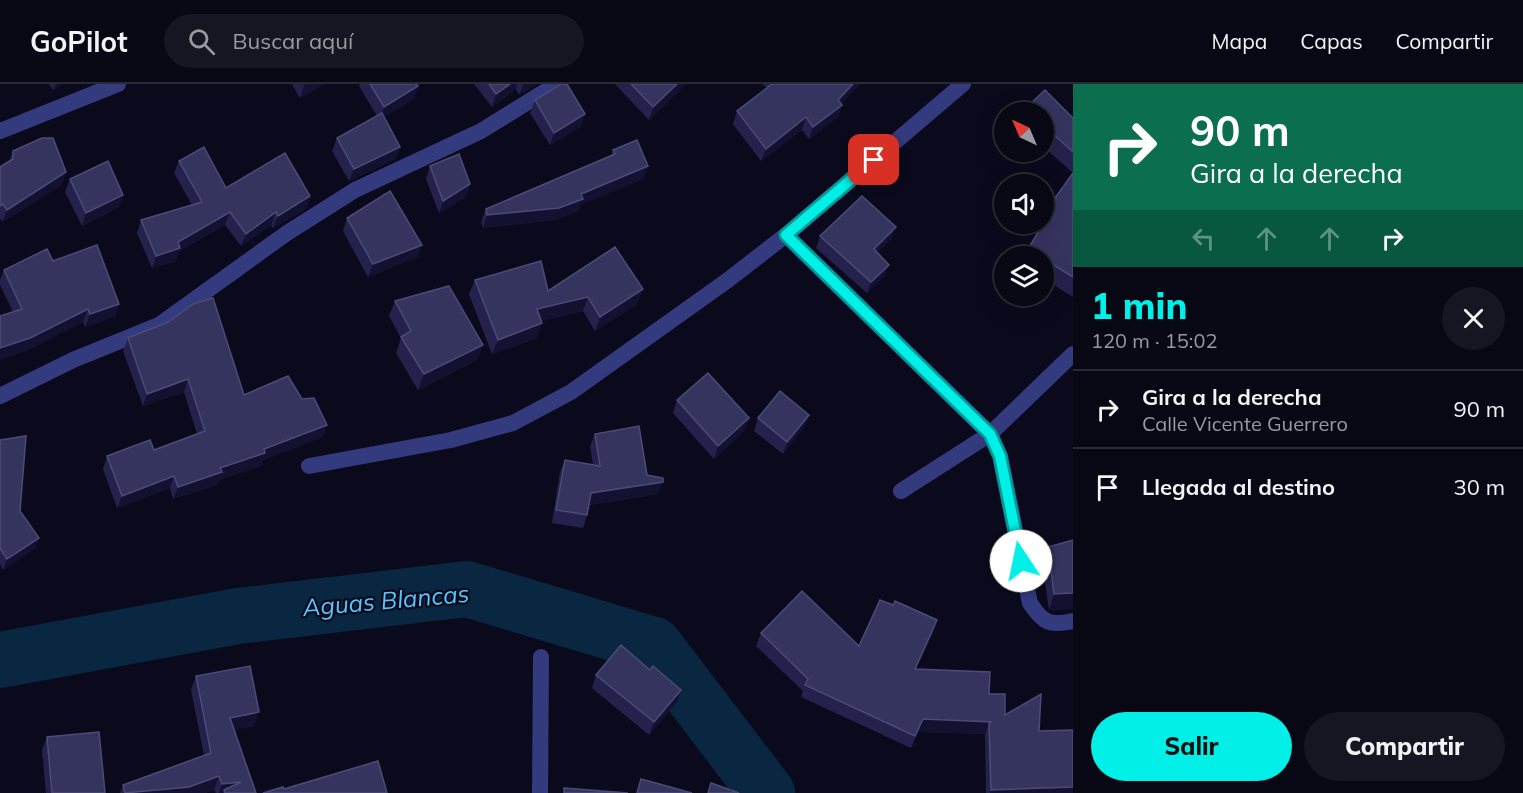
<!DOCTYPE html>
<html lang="es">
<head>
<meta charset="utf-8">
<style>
	:root { --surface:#080815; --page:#161622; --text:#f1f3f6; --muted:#989aa0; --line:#292934; --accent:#00f0e7 }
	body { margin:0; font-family:Mulish,sans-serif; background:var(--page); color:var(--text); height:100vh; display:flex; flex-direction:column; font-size:22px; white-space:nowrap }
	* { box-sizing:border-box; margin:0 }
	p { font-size:20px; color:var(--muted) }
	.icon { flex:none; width:33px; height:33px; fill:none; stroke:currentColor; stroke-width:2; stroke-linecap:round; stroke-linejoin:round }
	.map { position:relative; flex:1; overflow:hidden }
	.details { display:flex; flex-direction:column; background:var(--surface); width:450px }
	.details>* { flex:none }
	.guide { background:#0b6e4f; color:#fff; overflow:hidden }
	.needle { width:39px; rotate:316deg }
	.buttons { position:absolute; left:994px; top:18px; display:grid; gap:12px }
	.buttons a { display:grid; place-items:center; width:60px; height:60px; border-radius:50%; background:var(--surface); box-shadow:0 6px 24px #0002,0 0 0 2px var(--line); font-size:30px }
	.pin { position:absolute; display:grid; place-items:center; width:51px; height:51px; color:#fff; margin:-26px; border-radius:12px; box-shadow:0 3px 9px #0006 }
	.me { position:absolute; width:66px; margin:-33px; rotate:349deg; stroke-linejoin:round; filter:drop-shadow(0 0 4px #0008) }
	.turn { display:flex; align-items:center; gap:21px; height:126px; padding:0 18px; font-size:27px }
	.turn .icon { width:78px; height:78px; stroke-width:2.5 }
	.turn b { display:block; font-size:42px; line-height:51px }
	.lanes { display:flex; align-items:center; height:57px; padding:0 18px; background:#0003; justify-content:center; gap:30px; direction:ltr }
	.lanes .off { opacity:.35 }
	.round { display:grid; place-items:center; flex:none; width:63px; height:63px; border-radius:32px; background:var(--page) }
	.summary { display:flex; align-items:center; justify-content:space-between; height:102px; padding:0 18px }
	h1 { font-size:36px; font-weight:800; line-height:45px; color:var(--accent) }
	.button { display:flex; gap:12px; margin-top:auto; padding:12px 18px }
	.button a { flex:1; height:69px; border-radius:36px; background:var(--accent); color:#111; font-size:24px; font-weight:800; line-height:69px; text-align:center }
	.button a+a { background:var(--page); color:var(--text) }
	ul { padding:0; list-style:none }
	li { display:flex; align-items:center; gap:18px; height:78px; padding:0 18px; border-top:2px solid var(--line) }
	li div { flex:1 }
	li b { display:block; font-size:22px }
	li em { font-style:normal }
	header { display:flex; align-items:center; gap:36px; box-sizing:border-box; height:84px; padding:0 30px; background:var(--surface); border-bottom:2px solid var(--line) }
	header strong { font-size:28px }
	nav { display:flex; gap:33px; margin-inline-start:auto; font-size:21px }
	.search { width:420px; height:54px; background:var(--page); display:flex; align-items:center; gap:15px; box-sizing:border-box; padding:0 21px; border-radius:33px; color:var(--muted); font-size:22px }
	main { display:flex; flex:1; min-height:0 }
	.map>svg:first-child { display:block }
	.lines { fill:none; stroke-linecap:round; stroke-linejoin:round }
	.river { stroke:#092741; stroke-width:56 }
	.minor { stroke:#333a7e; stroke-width:16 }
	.wall { fill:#24224c }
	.shaded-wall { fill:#131130 }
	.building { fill:#35345f; stroke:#4c4b78; stroke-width:1.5 }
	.route-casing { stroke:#009c96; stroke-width:15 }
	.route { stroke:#00f0e7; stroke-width:10 }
	.labels { text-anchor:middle; stroke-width:4.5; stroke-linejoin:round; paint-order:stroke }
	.water-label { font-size:24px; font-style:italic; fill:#53c7ff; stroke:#0b0a1c }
</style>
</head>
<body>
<header>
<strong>GoPilot</strong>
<div class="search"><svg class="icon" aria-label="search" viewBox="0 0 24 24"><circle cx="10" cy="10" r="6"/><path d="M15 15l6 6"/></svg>Buscar aquí</div>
<nav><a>Mapa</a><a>Capas</a><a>Compartir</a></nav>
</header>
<main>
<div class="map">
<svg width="1073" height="709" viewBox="0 0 1073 709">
	<rect width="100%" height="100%" fill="#0b0a1c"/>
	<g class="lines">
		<!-- river -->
		<polyline class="river" points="0,576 238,532 467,505 654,561 767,709"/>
		<!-- minor -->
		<g class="minor">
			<polyline points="0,47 118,0"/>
			<path d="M786,151L990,350L1000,372L1030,519C1043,539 1049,542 1073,537"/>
			<polyline points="0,312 73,276 159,241 287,149 355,106 481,47 557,0"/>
			<polyline points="309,382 451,356 513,339 571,308 728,196 786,151 963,0"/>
			<polyline points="901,407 990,350 1073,270"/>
			<polyline points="540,709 541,573"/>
		</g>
	</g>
	<!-- wall -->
	<g class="wall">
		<polygon points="49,0 62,0 53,6"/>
		<polygon points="292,0 324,0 300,14"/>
		<polygon points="360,0 417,0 418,2 414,15 384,33 400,63 395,75 349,97 332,67 337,54 377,32 359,2"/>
		<polygon points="474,0 537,0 519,11 516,5 492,23"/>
		<polygon points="615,0 686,0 649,36"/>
		<polygon points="762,0 860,0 841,20 842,21 838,33 809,55 802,46 761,77 733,40 737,27 767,4"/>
		<polygon points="1045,6 1073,34 1073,213 1044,195 1044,172 1026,172 1028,165 1043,140 1044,140 1044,137 1051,125 1055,114 1073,89 1044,63 1044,28 1024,28 1025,25"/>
		<polygon points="535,16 585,30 580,43 550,61 530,29"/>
		<polygon points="613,66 648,82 643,95 580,121 578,127 554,136 483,144 481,138 486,125 611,72"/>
		<polygon points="13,67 62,101 2,138 0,134 0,83 9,77"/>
		<polygon points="179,77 226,104 310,112 306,125 273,144 271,141 241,162 225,141 179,167 176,177 152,184 137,149 141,136 192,121 174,89"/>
		<polygon points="430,82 470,100 466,113 439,129 426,95"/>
		<polygon points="70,95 123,111 119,123 82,142 65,108"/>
		<polygon points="347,134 422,161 417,173 368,193 343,147"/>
		<polygon points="820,152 892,154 877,168 884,192 867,209 816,164"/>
		<polygon points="53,177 119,220 115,232 85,243 83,238 26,267 0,275 0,232 13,228 0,201 0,196 4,186"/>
		<polygon points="475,196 548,207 637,220 595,247 583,227 541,237 537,254 492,270 469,210"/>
		<polygon points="395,217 483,261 477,276 418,306 396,269 401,254 389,232"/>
		<polygon points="128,254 244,311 323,353 263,376 261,382 219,396 217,401 173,415 170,404 117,424 103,385 107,372 154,366 197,350 184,308 143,322 123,267"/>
		<polygon points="677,316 749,334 744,347 714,375 673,329"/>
		<polygon points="809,331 804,343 783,370 754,347 758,334"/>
		<polygon points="595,350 647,391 658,410 589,421 587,431 583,444 552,439 560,388 565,376 593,381 590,362"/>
		<polygon points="0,356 20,427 39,454 35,464 3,486 0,480"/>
		<polygon points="1073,456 1073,525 1049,526 1042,479 1048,463"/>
		<polygon points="761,549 859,562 933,549 916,585 989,610 1005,631 1039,647 1073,709 986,709 985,650 918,648 911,664 801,613 803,607 756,562"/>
		<polygon points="596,591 677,618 649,651 592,604"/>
		<polygon points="196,592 254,642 234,646 256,709 216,709 214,706 205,709 120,709 123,701 204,671 191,606"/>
		<polygon points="47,653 105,709 46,709 42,666"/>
	</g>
	<!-- shaded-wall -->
	<g class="shaded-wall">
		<polygon points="56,0 62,0 53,6"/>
		<polygon points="307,0 324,0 300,14 304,1"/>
		<polygon points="510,0 517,0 516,5 492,23 496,10"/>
		<polygon points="523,0 537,0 519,11"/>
		<polygon points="677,0 686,0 649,36 653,23"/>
		<polygon points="853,0 860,0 837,25 842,21 838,33 809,55 813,43"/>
		<polygon points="418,2 414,15 379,36 384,23"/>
		<polygon points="585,30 580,43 550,61 554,49"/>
		<polygon points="806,33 802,46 761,77 766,65"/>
		<polygon points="400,63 395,75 349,97 354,85"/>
		<polygon points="648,82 643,95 580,121 578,127 554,136 483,144 487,131 581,110"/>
		<polygon points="66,88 62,101 2,138 7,126"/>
		<polygon points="470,100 466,113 439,129 443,117"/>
		<polygon points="123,111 119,123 82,142 86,129"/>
		<polygon points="310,112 306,125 273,144 278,132"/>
		<polygon points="230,128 225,141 179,167 176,177 152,184 156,172 178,158"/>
		<polygon points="276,128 271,141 241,162 246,150"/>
		<polygon points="896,143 892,154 870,176 874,165"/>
		<polygon points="422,161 417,173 368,193 373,180"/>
		<polygon points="889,181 884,192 867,209 871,198"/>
		<polygon points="643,205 637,220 595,247 600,233"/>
		<polygon points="588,213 583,227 532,240 537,225"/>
		<polygon points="119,220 115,232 85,243 90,230"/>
		<polygon points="88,225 83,238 26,267 0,275 0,264"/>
		<polygon points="542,239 537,254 492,270 498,256"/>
		<polygon points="483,261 477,276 418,306 424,290"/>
		<polygon points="188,295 184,308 143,322 147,310"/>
		<polygon points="809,331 804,343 783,370 787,358"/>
		<polygon points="749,334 744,347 714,375 718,362"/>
		<polygon points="327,341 323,353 263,376 261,382 219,396 217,401 173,415 178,403 264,365"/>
		<polygon points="174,392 170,404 117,424 122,412"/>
		<polygon points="663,398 658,410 586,421 591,409"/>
		<polygon points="39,454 35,464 3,486 7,475"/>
		<polygon points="1073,509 1073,525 1049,526 1054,510"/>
		<polygon points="937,536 933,549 910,598 915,585"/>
		<polygon points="681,606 677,618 649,651 654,638"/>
		<polygon points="259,628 254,642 225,648 230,634"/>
		<polygon points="923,635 992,638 989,639 985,650 918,648 911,664"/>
		<polygon points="219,692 214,706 205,709 125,709"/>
		<polygon points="241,698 224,706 223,709 219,709 222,700"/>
		<polygon points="1073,703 1073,709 990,709 991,706"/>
	</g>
	<!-- building -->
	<g class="building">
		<polygon points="370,0 417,0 418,2 384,23"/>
		<polygon points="489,0 510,0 496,10"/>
		<polygon points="561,0 567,0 585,30 554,49 535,16"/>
		<polygon points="631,0 677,0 653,23"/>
		<polygon points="772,0 853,0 838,16 842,21 813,43 806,33 766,65 737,27"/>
		<polygon points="1045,6 1073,34 1073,68 1044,42 1044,28 1029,28 1025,25"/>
		<polygon points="382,29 400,63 354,85 337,54"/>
		<polygon points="42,54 53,54 66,88 7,126 3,120 0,122 0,83 13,75 13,67"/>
		<polygon points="637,56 648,82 581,110 583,115 559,124 487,131 486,125 615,70 613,66"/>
		<polygon points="204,63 226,104 285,69 310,112 278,132 276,128 246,150 230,128 178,158 180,164 156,172 141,136 202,118 179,77"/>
		<polygon points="459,70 470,100 443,117 430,82"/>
		<polygon points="108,77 123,111 86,129 70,95"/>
		<polygon points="1073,89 1073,193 1044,175 1044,172 1040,172 1028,165 1043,140 1044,140 1044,137 1056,115 1055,114"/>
		<polygon points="390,107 422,161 373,180 347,134"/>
		<polygon points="862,112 896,143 874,165 889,181 871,198 820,152"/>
		<polygon points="97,161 119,220 90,230 88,225 30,254 0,264 0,232 22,225 4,186 47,165 53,177"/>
		<polygon points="615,163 643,205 600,233 588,213 537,225 542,239 498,256 475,196 541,177 548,207"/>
		<polygon points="449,202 483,261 424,290 401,253 411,247 395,217"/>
		<polygon points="213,214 244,311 288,292 302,315 314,314 327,341 264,365 265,369 220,384 222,388 178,403 174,392 122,412 107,372 150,356 154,366 205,347 188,295 147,310 128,254 168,238 193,220"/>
		<polygon points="708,289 749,334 718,362 677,316"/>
		<polygon points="780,307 809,331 787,358 758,334"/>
		<polygon points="639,342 647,391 663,394 663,398 591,409 587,431 556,426 565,376 600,382 595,350"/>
		<polygon points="26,352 20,427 39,454 7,475 0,464 0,356"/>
		<polygon points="1073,456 1073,509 1054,510 1048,463"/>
		<polygon points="802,507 859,562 880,516 893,521 895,517 937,536 915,585 990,588 989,610 1005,610 1005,631 1041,610 1039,647 1073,646 1073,703 991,706 989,639 992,638 923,635 915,652 805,601 808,595 761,549"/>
		<polygon points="621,561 650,586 653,582 681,606 654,638 596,591"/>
		<polygon points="250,582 259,628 230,634 256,709 225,709 224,706 241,698 222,700 219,692 189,703 125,709 123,701 211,669 196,592"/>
		<polygon points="99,648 105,709 52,709 47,653"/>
		<polygon points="378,677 387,709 263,709 283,703 284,705"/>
		<polygon points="641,695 692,709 637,709"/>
		<polygon points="711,699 739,709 708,709"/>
		<polygon points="564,704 628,709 564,709"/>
	</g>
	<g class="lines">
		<!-- route casing -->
		<g class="route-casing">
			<polyline id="route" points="874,76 786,151 990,350 1000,372 1021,477"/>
		</g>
		<!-- route -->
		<use href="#route" class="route"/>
	</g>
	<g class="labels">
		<!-- water labels -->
		<g class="water-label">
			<text transform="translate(386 517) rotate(-5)" y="8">Aguas Blancas</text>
		</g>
	</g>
</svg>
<div class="buttons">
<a><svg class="needle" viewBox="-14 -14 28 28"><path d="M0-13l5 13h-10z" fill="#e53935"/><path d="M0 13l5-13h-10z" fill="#989aa0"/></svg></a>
<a><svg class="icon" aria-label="sound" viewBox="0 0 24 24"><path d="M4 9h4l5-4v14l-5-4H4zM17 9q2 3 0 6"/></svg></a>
<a><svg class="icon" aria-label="layers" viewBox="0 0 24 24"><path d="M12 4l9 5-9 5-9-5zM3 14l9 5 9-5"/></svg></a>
</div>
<div class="pin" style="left:874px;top:76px;background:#d93025"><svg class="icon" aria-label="arrive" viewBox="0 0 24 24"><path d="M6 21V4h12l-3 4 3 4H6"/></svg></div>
<svg class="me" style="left:1021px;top:477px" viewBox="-20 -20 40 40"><circle r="19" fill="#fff"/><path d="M0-13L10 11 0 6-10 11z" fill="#00f0e7"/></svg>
</div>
<section class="details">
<div class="guide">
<div class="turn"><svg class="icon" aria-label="right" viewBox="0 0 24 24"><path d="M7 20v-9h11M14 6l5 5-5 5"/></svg><div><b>90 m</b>Gira a la derecha</div></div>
<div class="lanes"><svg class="icon off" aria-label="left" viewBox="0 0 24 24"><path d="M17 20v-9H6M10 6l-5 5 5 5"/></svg><svg class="icon off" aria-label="ahead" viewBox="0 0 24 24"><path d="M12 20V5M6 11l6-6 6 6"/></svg><svg class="icon off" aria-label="ahead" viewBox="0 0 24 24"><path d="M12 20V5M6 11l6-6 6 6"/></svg><svg class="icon" aria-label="right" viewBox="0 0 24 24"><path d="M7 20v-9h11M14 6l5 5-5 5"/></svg></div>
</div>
<div class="summary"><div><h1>1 min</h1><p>120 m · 15:02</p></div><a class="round"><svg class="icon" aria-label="close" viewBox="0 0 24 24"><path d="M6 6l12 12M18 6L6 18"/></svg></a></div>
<ul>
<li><svg class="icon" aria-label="right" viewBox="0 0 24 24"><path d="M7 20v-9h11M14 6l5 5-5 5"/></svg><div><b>Gira a la derecha</b><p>Calle Vicente Guerrero</p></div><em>90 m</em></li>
<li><svg class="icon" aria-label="arrive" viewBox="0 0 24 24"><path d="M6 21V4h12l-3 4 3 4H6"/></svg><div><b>Llegada al destino</b></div><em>30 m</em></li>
</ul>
<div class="button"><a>Salir</a><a>Compartir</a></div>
</section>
</main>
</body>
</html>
